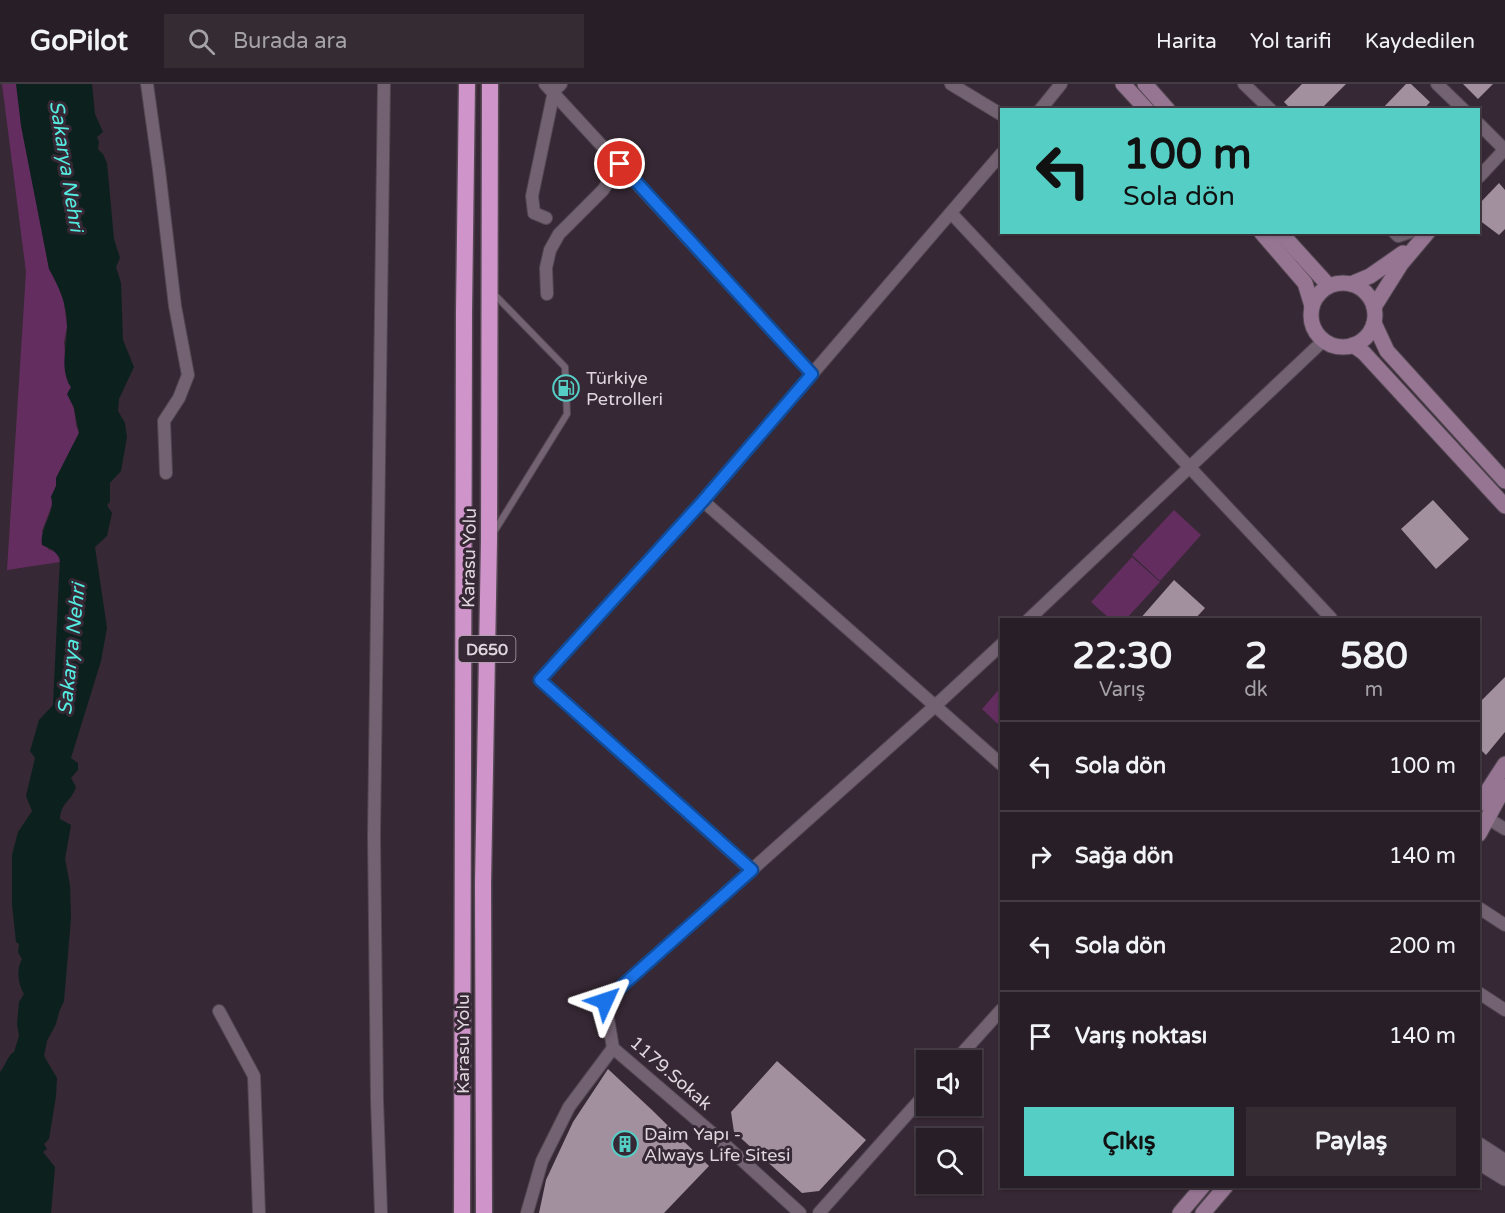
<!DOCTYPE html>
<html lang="tr">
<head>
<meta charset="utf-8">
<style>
	:root { --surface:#281e27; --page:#342b33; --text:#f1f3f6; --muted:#a5a2a7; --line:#443c44; --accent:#55cec5 }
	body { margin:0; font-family:"Varela Round",sans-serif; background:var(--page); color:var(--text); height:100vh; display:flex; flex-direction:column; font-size:22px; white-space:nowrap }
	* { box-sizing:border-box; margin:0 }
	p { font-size:20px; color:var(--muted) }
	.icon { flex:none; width:33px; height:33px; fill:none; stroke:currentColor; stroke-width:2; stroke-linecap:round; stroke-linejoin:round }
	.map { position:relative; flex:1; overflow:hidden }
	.sheet { position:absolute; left:1000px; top:534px; width:480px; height:570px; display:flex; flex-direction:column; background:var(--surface); border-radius:0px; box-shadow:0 2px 4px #0004,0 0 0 2px var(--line) }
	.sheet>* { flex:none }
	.top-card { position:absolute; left:1000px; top:24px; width:480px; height:126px; border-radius:0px; box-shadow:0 2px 4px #0004,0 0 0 2px var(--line); background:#55cec5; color:#111; overflow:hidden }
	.fabs { position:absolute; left:916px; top:966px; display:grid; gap:12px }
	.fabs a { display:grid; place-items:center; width:66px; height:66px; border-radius:0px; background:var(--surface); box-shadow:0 2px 4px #0004,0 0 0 2px var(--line); font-size:30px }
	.pin { position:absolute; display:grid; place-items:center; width:51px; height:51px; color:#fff; margin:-26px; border:3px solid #fff; border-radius:50%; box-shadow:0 2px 6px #0007 }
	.me { position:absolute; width:66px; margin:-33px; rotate:48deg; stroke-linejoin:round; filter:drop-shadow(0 0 4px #0008) }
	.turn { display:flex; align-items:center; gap:21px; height:126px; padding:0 24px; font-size:27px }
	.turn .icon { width:78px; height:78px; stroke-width:2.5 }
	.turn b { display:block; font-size:42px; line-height:51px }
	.eta { display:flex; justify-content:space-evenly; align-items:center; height:102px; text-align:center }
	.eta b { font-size:36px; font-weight:700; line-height:42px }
	.primary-button { display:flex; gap:12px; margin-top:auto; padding:12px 24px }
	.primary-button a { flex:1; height:69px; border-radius:0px; background:var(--accent); color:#111; font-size:24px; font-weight:700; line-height:69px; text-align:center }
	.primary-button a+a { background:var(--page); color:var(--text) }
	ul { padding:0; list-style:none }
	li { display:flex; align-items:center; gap:18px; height:90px; padding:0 24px; border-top:2px solid var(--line) }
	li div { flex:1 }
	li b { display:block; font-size:22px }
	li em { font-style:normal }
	header { display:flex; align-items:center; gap:36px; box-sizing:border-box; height:84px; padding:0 30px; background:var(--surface); border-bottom:2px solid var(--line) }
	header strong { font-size:28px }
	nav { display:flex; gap:33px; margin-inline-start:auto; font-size:21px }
	.search { width:420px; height:54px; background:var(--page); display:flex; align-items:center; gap:15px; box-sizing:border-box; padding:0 21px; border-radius:0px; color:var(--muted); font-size:22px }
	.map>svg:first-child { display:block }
	.green { fill:#642d60 }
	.water { fill:#0c201e }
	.building { fill:#a2909f }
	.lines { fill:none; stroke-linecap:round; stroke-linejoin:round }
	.service-casing { stroke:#534752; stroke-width:8 }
	.minor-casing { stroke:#534752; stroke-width:14 }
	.tertiary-casing { stroke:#534752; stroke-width:17 }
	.secondary-casing { stroke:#534752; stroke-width:17 }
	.trunk-casing { stroke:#534752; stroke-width:19 }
	.service { stroke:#736372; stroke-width:6 }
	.minor { stroke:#736372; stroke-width:12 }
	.tertiary { stroke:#736372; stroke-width:15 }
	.secondary { stroke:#967593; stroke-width:15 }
	.trunk { stroke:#cf94c9; stroke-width:16 }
	.route-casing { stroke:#114b97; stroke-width:15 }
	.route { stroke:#1a73e8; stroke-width:10 }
	.labels { text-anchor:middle; stroke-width:6; stroke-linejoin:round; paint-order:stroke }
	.shield { fill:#362834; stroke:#aca2ab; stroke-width:1.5 }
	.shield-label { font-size:16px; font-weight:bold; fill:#dfd6de }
	.poi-label { font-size:18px; fill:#dfd6de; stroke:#362834; text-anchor:start }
	.street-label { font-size:18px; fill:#dfd6de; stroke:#362834 }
	.water-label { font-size:20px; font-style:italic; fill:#54ece1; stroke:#362834 }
</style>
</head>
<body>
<header>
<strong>GoPilot</strong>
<div class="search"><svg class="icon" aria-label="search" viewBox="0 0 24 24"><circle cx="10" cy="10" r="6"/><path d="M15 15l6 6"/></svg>Burada ara</div>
<nav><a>Harita</a><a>Yol tarifi</a><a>Kaydedilen</a></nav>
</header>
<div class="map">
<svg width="1505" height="1129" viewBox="0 0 1505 1129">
	<rect width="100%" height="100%" fill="#362834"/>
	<!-- green -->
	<g class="green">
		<polygon points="2,0 17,0 49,185 61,205 64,220 67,243 64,258 68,299 71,303 76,341 79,349 56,394 56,402 51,413 53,418 42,447 48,465 57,469 60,478 7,486 26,188"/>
		<polygon points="1174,426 1201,451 1160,497 1132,471"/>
		<polygon points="1132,473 1160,498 1126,535 1110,535 1091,518"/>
		<polygon points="1002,602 1002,644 982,625"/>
	</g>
	<!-- water -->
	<path class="water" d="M16,0H92L95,30L103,48L97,53L99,58L98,65L103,70L107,79L114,155L120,174L116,183L121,199L123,256L134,283L119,315L118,327L125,339L127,353L121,387L110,399V418L107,421L112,429L107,452L95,463L107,544L101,577L71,674L78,679V686L71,694L76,703C71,718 61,718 60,735L71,741L65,775L70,801L71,834L64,917L59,928L56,940L47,957L44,972L57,994L56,1012L50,1049L49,1055L44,1060L47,1065L43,1068L55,1083L51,1129H0V988C5,983 7,972 14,968L19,952L17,940L19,918L24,910C18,900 16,886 22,875L18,868L19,860L16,858L12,820V771L18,748L32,727L26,712L35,674L30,667L39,636L53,621L60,474L53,466L42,461C39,444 56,428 51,413L56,402V394L79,349L74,324L67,310L71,303C59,285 67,263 67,243C68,222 59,203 49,185L21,42Z"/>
	<!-- building -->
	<g class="building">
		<polygon points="1302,0 1346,0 1320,26 1292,26 1284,18"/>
		<polygon points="1406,0 1411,0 1430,18 1423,26 1381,26"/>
		<polygon points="1463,0 1493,0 1478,15"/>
		<polygon points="1499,99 1505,106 1505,145 1499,151 1479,136 1479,120"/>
		<polygon points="1433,416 1469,455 1436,485 1401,445"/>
		<polygon points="1174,496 1205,524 1194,536 1139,536"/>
		<polygon points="1505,593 1505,648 1486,671 1479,664 1479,619"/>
		<polygon points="777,977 866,1056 819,1107 802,1109 734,1048 731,1028"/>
		<polygon points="608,985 652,1026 709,1082 664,1129 539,1129 546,1096 573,1038"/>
	</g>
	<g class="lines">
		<!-- service casing -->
		<g class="service-casing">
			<polyline id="service" points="493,209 565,283 567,330 494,448"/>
		</g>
		<!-- minor casing -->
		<g class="minor-casing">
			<g id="minor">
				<polyline points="147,0 159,86 175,222 188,291 179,314 164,337 166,389"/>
				<polyline points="545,0 812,290"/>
				<polyline points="951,0 1002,31"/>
				<polyline points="1244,0 1271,26"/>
				<polyline points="1437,0 1464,26"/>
				<polyline points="1040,26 1061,0"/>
				<polyline points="1479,40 1505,66"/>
				<polyline points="1479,93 1505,65"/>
				<polyline points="951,129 1331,534"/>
				<polyline points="546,134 534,129 532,112 554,7 561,0"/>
				<polyline points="1394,148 1398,152 1410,148"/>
				<polyline points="547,210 546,184 550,166 559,150 603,106 620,80"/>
				<polyline points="703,417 1002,681"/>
				<polyline points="1028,536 1323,257"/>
				<polyline points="1487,734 1505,745"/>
				<polyline points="751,786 540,596 703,417 1002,69"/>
				<polyline points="1479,824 1505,841"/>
				<polyline points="1479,909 1505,926"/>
				<polyline points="219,927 254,992 259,1129"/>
				<polyline points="613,964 605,917 935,622 1002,560"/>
				<polyline points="956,976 1002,925"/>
				<polyline points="381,1129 377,1016 374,752 384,0"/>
				<polyline points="527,1129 542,1077 569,1023 613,964 711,1048 800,1129"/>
				<polyline points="819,1129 927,1008"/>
			</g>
		</g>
		<!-- tertiary casing -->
		<g class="tertiary-casing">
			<g id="tertiary">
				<polyline points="1479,1061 1505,1078"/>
				<polyline points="1479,1078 1505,1094"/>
			</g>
		</g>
		<!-- secondary casing -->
		<g class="secondary-casing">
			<g id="secondary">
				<polyline points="1123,0 1147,26"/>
				<polyline points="1145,0 1168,26"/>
				<polyline points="1261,148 1305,199 1312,222"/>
				<polyline points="1280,148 1329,202"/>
				<circle cx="1343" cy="231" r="32"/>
				<polyline points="1351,200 1370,192 1403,169"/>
				<polyline points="1374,223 1401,180 1428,148"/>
				<polyline points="1374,239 1387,267 1505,397"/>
				<polyline points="1353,261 1364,269 1505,422"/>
				<polyline points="1479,720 1505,680"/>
				<polyline points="1479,750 1505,702"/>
				<polyline points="1180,1129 1203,1102"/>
				<polyline points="1203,1129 1226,1102"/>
			</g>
		</g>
		<!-- trunk casing -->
		<g class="trunk-casing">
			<g id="trunk">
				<polyline points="462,1129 464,228 467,0"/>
				<polyline points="484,1129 483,800 489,456 490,0"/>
			</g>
		</g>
		<!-- service -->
		<use href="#service" class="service"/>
		<!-- minor -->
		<use href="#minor" class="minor"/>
		<!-- tertiary -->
		<use href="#tertiary" class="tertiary"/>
		<!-- secondary -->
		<use href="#secondary" class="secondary"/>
		<!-- trunk -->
		<use href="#trunk" class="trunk"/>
	</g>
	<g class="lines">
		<!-- route casing -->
		<g class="route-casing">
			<polyline id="route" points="605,917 752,786 540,596 703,417 812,290 620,80"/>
		</g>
		<!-- route -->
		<use href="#route" class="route"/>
	</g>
	<!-- icons -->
	<defs>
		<g id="fuel-ring" transform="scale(1.35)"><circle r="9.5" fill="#362834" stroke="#55cec5" stroke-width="1.5"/><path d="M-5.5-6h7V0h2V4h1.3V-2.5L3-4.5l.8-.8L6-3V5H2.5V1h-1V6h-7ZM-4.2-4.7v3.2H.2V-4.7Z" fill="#55cec5"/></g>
		<g id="building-ring" transform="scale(1.35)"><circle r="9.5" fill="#362834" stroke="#55cec5" stroke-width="1.5"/><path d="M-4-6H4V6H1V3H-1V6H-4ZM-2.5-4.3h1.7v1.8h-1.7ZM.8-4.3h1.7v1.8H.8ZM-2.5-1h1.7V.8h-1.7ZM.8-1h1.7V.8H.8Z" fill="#55cec5"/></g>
	</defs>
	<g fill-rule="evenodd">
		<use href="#fuel-ring" x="566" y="304"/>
		<use href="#building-ring" x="625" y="1060"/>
	</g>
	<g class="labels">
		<!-- shield labels -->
		<rect class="shield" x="458.5" y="552" width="57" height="26" rx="4.5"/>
		<g class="shield-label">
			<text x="487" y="571">D650</text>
		</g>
		<!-- poi labels -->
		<g class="poi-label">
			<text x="586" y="300">Türkiye<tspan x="586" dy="21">Petrolleri</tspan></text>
			<text x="644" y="1056">Daim Yapı -<tspan x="644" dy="21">Always Life Sitesi</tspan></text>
		</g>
		<!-- street labels -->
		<g class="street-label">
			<text transform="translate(469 474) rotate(-89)" y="6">Karasu Yolu</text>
			<text transform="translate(463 960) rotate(-90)" y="6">Karasu Yolu</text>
			<text transform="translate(671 989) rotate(41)" y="6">1179.Sokak</text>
		</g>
		<!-- water labels -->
		<g class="water-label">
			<text transform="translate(67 82) rotate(81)" y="7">Sakarya Nehri</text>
			<text transform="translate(71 565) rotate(-84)" y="7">Sakarya Nehri</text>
		</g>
	</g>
</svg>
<div class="fabs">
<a><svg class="icon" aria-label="sound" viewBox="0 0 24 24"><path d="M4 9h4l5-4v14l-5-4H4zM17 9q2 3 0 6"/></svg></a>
<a><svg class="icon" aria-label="search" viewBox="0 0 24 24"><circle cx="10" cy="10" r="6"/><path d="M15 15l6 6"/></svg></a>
</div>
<div class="pin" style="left:620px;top:80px;background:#d93025"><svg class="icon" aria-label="arrive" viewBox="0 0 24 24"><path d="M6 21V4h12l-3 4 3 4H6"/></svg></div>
<svg class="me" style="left:605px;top:917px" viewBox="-20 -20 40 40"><path d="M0-17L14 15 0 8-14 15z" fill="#1a73e8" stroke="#fff" stroke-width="4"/></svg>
<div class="top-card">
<div class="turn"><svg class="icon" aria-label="left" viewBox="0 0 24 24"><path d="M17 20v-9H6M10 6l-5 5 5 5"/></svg><div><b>100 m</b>Sola dön</div></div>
</div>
<section class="sheet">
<div class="eta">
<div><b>22:30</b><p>Varış</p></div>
<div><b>2</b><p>dk</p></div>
<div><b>580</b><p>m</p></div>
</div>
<ul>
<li><svg class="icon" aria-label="left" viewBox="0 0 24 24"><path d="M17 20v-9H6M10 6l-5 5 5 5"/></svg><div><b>Sola dön</b></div><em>100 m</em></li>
<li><svg class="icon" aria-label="right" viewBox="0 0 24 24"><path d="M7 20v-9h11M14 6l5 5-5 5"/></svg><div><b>Sağa dön</b></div><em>140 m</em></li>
<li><svg class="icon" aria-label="left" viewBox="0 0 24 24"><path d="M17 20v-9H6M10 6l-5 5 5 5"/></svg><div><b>Sola dön</b></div><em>200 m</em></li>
<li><svg class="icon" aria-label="arrive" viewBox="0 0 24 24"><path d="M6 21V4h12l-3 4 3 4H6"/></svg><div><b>Varış noktası</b></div><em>140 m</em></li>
</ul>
<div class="primary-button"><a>Çıkış</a><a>Paylaş</a></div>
</section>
</div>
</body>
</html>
